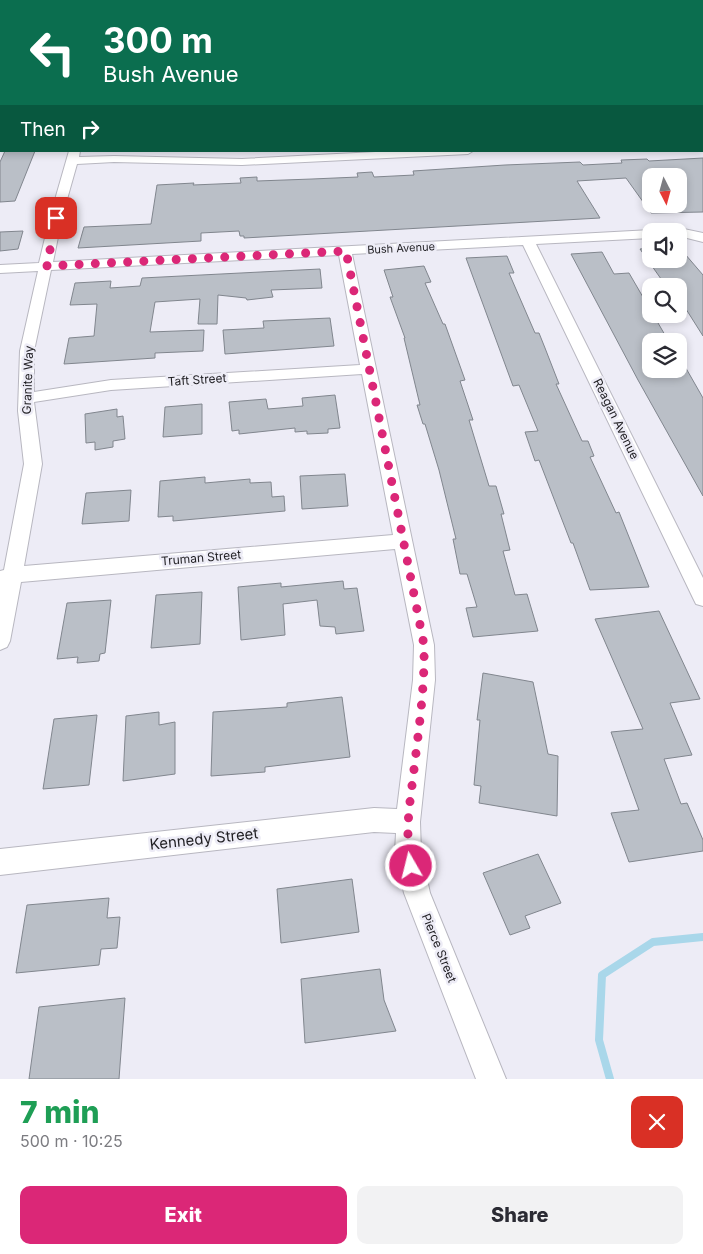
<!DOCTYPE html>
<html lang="en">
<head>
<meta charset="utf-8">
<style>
	:root { --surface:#fff; --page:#f2f2f3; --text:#2b2b33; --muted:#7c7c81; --accent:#db2777 }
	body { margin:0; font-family:Inter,sans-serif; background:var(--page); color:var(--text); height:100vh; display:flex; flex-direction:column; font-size:19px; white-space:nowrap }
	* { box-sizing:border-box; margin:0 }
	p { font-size:16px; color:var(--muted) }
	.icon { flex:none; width:28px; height:28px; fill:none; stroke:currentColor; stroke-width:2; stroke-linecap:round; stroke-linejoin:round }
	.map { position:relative; height:1079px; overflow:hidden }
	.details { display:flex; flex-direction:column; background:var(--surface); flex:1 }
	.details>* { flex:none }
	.guide { position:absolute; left:0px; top:0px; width:704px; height:152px; box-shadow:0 2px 8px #0003; background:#0b6e4f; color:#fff; overflow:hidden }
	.needle { width:32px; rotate:174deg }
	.controls { position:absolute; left:642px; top:168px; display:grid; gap:10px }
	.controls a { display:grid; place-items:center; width:45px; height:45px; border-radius:10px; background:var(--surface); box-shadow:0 2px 8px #0003; font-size:25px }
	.pin { position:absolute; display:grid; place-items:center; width:42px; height:42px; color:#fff; margin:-21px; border-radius:10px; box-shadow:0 2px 8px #0006 }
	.me { position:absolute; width:55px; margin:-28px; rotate:352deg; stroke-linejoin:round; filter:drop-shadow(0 0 4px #0008) }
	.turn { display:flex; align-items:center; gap:18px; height:105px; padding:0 20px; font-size:22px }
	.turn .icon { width:65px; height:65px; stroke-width:2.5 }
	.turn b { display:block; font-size:35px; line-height:42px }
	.then { display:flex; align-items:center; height:48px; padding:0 20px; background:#0003; gap:10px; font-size:19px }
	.round { display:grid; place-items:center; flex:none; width:52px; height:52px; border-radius:10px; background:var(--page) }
	.summary { display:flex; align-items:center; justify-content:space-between; height:85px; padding:0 20px }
	h1 { font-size:30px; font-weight:800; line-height:38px; color:#1e9e55 }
	.action { display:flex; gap:10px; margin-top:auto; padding:10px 20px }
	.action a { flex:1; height:58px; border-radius:10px; background:var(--accent); color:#fff; font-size:20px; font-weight:800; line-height:58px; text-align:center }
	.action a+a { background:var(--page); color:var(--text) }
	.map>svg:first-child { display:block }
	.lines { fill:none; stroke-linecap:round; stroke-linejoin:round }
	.stream { stroke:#a9d7ea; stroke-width:8 }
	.building { fill:#babfc7; stroke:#81868e; fill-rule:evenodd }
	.street-casing { stroke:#b8b7c0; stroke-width:2 }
	.street { fill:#fff; fill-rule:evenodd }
	.route { stroke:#db2777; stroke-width:9; stroke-dasharray:0 16.2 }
	.labels { text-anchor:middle; stroke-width:5; stroke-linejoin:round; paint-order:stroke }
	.far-street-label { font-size:11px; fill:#1f1e22; stroke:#edecf6 }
	.street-label { font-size:12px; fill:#1f1e22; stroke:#edecf6 }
	.near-street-label { font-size:15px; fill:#1f1e22; stroke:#edecf6 }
</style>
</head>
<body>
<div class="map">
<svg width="703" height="1079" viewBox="0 0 703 1079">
	<rect width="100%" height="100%" fill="#edecf6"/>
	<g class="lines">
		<!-- stream -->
		<polyline class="stream" points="610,1079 599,1040 602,975 653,942 703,937"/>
	</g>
	<!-- building -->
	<g class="building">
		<polygon points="5,151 35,151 15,201 0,202 0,162"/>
		<path d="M703,158V212L651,213L626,178L577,181L600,218L244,238V236H240L239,231L201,233V241L78,248L84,227L151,224L157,185L194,183L193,185L241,183L240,178L257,177V181L312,179L358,177L357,173L372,172L374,177L414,175L413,171L505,165L580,162L583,165L622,163L621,160L647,159L649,161ZM651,176H679V204H651Z"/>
		<polygon points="23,231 18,249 0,251 0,232"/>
		<polygon points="679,247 703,275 703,336 679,298 679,285 666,286 640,249 651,248 651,259 679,259"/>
		<polygon points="602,252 614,274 629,273 665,335 662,335 666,341 651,341 651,369 679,369 679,362 683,363 703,398 703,496 638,380 571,254"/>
		<polygon points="507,256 514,273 509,273 535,333 539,333 545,348 559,384 556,384 582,441 588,441 594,456 590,457 616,513 619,512 649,587 590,590 573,543 571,543 539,460 535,461 525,432 538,431 519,385 513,386 466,258"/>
		<polygon points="424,266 431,282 425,283 443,324 445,324 465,380 460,381 473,420 469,420 489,486 496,486 504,514 501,514 510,550 503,551 515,595 527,594 538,631 473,637 466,608 477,607 467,574 460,574 453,539 456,539 439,470 425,424 423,424 417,405 420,405 404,338 405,338 390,297 393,297 384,270"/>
		<polygon points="320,269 322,288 271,290 273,297 247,300 246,298 218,295 217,324 198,324 200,299 155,302 150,332 204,330 203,351 155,353 155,358 64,364 69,338 94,336 97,304 70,305 75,283 111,281 110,288 140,286 142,278"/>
		<polygon points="330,318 334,346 225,354 223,330 264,328 263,321"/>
		<polygon points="335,395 340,428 328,429 328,433 307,434 307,431 295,432 295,428 239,434 239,430 232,431 229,402 266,399 268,409 303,406 302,398"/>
		<polygon points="202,404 202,434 163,437 165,407"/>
		<polygon points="117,409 117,417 123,416 125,439 113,441 113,447 95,450 95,442 86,443 85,414"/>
		<polygon points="345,474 348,506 302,509 300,476"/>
		<polygon points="205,477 205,483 250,479 250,483 271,482 272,497 284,496 285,511 173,521 173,516 158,517 160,481"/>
		<polygon points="131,490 129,521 82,524 86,493"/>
		<polygon points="343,581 344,589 357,588 364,631 336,634 335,627 320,626 317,600 283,604 285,635 241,640 238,587 281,583 281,587"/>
		<polygon points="202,592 200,644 151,648 156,595"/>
		<polygon points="111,600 105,653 100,654 99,661 77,663 78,657 57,659 67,603"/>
		<polygon points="659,611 700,699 670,703 692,755 664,759 681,804 687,803 703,840 703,851 629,862 611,813 639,810 611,732 643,729 595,619"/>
		<polygon points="483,673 533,682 548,754 558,756 557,816 479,803 481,786 474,785 480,720 477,720"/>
		<polygon points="342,697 350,757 265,767 265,772 211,776 213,712 287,707 287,703"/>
		<polygon points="159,712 159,725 175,722 175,774 123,781 126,716"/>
		<polygon points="97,715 89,785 43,789 54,719"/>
		<polygon points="538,854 561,903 525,916 530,928 510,935 483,873"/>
		<polygon points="352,879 359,932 281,943 277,889"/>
		<polygon points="109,898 107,918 120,917 117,948 101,949 99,965 16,973 27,905"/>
		<polygon points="380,969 384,1000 396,1031 305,1043 301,979"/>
		<polygon points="125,998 119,1079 29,1079 39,1007"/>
	</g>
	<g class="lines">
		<!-- street casing -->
		<g class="street-casing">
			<g id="street">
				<rect x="113" y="0" width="8" height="1"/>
				<rect x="246" y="0" width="8" height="1"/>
				<polygon points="446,0 458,0 459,1 447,1"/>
				<polygon points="621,0 629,0 630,1 622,1"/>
				<rect x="702" y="29" width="1" height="6"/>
				<rect x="0" y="68" width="1" height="6"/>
				<rect x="702" y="97" width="1" height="6"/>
				<rect x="702" y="137" width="1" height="6"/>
				<path d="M69,151H80L79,157L114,156L242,159L395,151H473L468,154L242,165L114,162L77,164L62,217L53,262L651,230L655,231H651V238L536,244L703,578V606L696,604L693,598L523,245L352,254L434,645L435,680L420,822L421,852L430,893L506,1079H476L404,893L395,852L396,833L374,832L0,875V849L374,808L397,809L413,680L414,645L395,549L21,582L10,641L7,647L0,650V571L4,570L24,464L18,411L20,351L38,271L0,273V265L39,263L50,217ZM339,255L360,365L111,380L34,392V351L51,270ZM362,374L393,535L24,566L42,464L34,402L111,390Z"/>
				<polygon points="679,228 703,233 703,242 679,236 679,231 673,231"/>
			</g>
		</g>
		<!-- street -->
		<use href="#street" class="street"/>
	</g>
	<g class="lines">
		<!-- route -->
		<path class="route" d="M56,218L47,266L346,251L424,645C425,690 418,734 413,778C409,808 405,836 411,866"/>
	</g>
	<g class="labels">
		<!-- far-street labels -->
		<g class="far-street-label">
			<text transform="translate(401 248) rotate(-3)" y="4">Bush Avenue</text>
		</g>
		<!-- street labels -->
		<g class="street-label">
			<text transform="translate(28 380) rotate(-88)" y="4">Granite Way</text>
			<text transform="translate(197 380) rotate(-4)" y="4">Taft Street</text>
			<text transform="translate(616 419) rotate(64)" y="4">Reagan Avenue</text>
			<text transform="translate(201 558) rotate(-5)" y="4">Truman Street</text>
			<text transform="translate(439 948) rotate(68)" y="4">Pierce Street</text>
		</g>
		<!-- near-street labels -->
		<g class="near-street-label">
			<text transform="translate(204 839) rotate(-6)" y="5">Kennedy Street</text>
		</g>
	</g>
</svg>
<div class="controls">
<a><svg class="needle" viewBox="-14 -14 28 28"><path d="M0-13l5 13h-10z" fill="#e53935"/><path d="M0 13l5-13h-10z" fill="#7c7c81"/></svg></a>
<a><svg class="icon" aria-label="sound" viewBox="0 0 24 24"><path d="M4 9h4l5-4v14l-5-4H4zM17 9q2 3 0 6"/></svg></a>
<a><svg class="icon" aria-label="search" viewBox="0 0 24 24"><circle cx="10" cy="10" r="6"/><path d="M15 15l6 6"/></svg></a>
<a><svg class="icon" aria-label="layers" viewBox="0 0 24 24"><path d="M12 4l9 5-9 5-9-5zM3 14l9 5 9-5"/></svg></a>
</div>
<div class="pin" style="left:56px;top:218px;background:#d93025"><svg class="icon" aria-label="arrive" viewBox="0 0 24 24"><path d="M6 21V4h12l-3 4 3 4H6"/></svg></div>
<svg class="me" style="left:411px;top:866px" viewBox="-20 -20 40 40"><circle r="17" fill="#db2777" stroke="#fff" stroke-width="3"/><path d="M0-11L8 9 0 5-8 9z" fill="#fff"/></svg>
<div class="guide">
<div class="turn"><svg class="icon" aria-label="left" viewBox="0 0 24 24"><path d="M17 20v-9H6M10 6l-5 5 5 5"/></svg><div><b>300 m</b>Bush Avenue</div></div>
<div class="then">Then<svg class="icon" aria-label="right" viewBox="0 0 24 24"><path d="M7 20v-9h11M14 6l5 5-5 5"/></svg></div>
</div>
</div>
<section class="details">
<div class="summary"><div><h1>7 min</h1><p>500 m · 10:25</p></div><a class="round" style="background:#d93025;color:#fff"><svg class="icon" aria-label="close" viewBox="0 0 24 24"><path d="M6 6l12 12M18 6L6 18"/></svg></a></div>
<div class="action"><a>Exit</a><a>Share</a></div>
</section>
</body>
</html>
